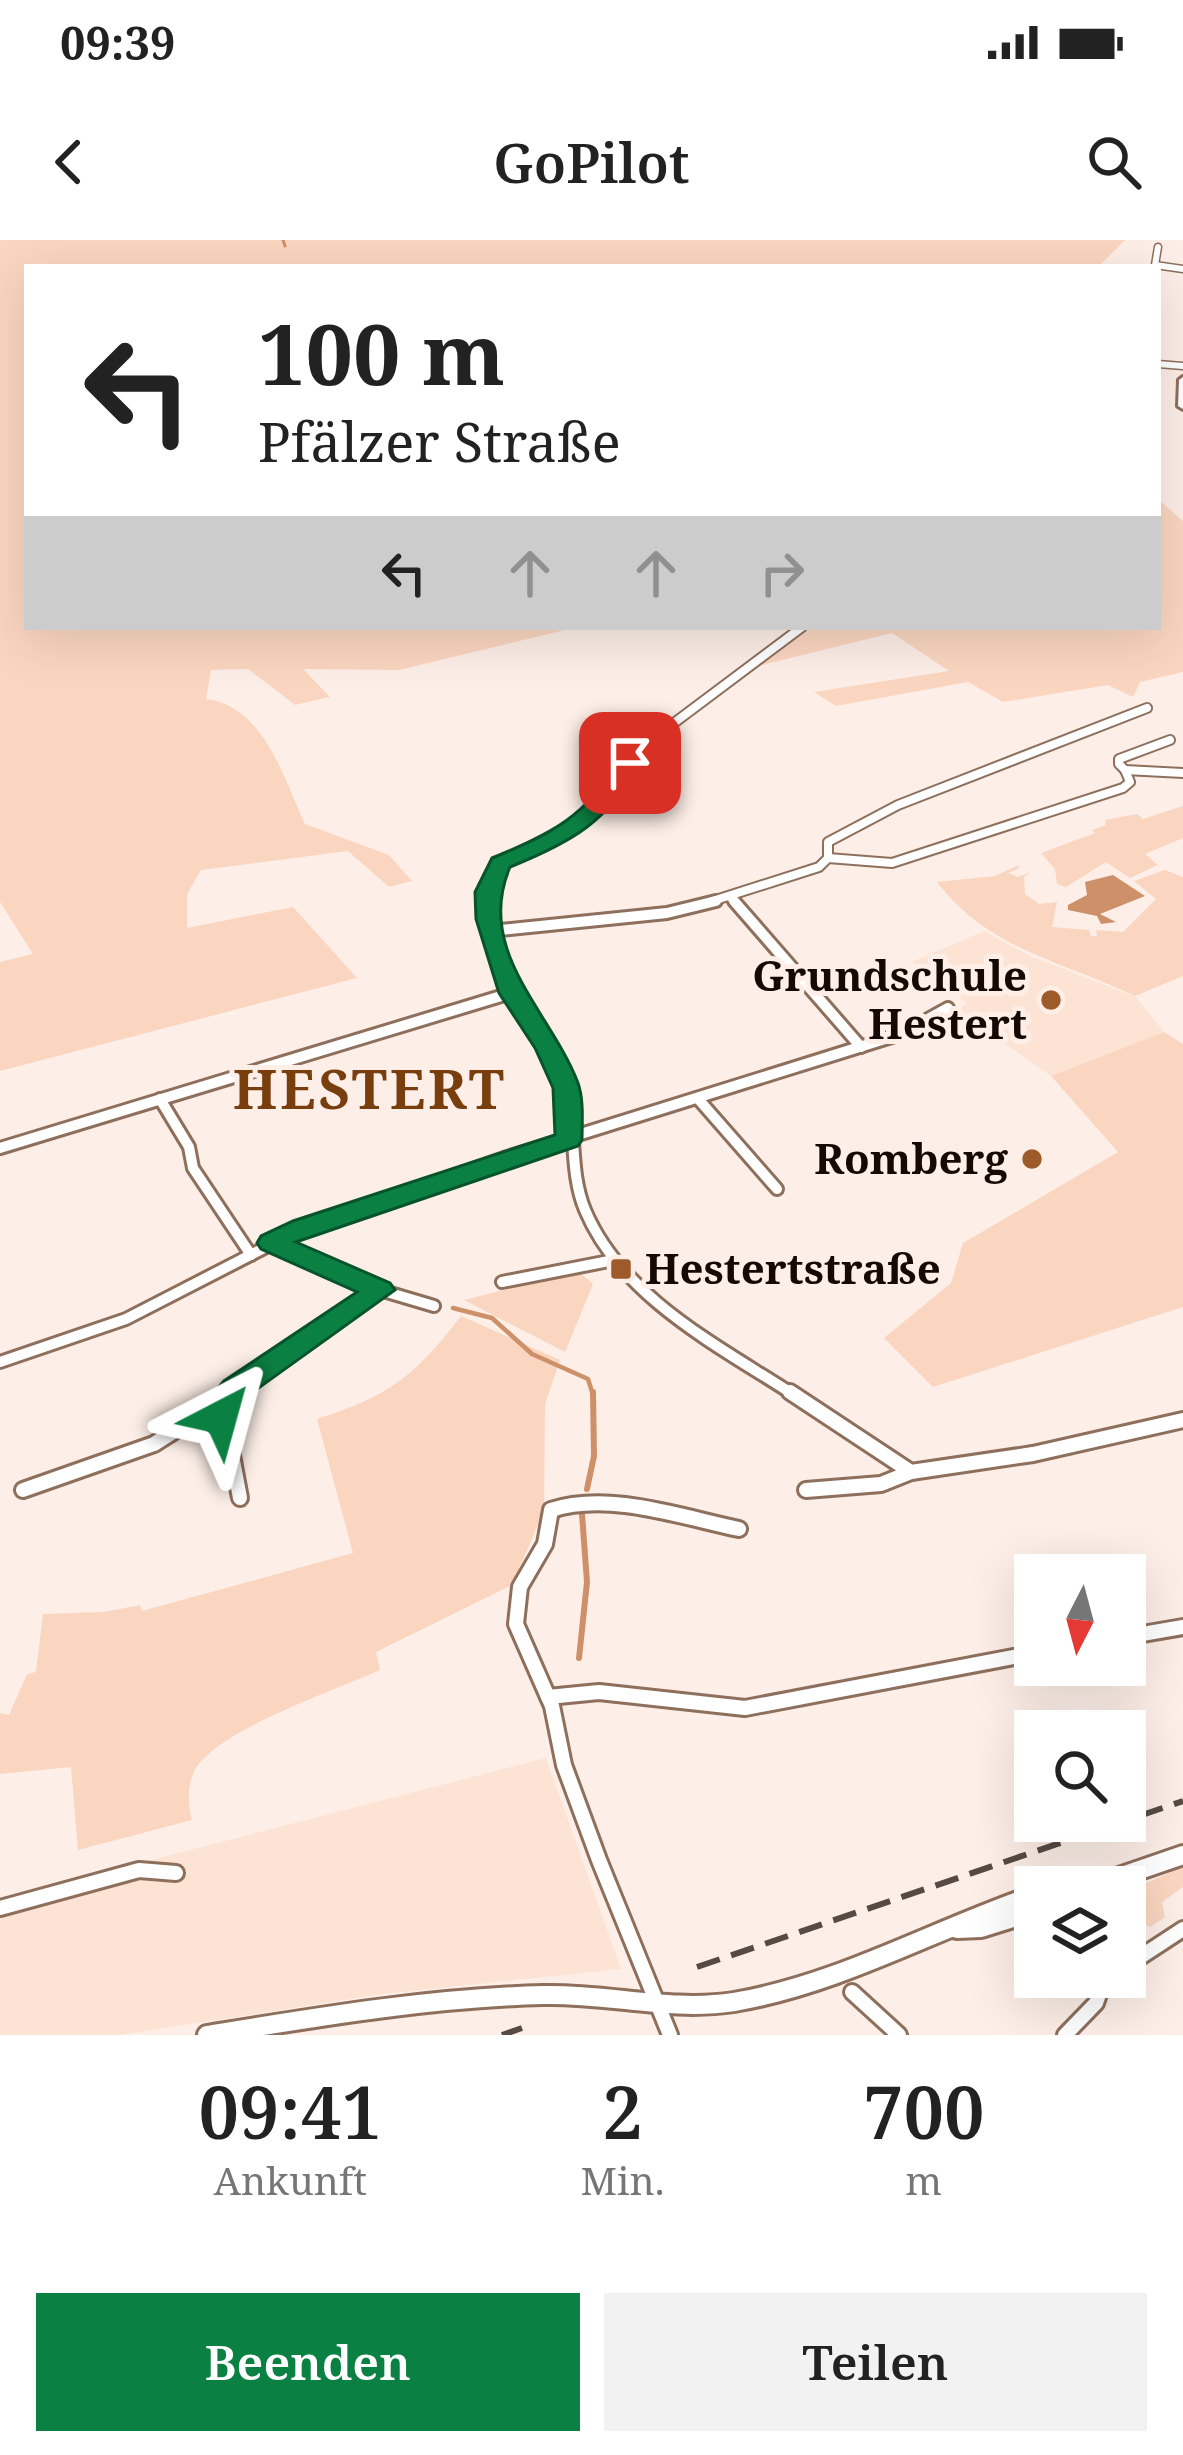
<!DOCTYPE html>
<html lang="de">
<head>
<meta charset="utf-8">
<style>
	:root { --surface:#fff; --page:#f2f2f2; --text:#222; --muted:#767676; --accent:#0b8043 }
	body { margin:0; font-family:"Noto Serif",serif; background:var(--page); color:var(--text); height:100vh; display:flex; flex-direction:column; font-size:45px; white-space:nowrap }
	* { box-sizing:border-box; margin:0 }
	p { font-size:39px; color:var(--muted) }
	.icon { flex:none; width:66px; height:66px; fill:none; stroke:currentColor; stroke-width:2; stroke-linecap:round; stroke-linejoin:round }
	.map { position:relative; height:1795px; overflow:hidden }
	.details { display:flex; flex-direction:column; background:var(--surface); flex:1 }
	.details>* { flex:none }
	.banner { position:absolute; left:24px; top:24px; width:1137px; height:366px; border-radius:0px; box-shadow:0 12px 48px #0002; background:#fff; color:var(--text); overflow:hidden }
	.needle { width:78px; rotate:186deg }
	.buttons { position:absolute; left:1014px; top:1314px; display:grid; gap:24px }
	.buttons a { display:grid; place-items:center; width:132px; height:132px; border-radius:0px; background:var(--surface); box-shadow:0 12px 48px #0002; font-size:60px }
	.pin { position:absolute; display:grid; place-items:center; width:102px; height:102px; color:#fff; margin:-51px; border-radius:24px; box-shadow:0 6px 18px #0006 }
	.me { position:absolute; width:132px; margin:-66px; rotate:39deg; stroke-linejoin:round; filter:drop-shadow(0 0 9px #0008) }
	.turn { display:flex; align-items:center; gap:42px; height:252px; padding:0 36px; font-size:54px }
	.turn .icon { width:156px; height:156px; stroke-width:2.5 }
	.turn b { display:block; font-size:84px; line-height:102px }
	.lanes { display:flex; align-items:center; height:114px; padding:0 36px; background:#0003; justify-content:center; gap:60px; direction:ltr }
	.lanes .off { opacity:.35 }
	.eta { display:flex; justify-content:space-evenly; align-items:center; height:204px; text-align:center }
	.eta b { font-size:72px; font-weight:600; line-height:84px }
	.primary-button { display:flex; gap:24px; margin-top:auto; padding:24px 36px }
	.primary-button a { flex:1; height:138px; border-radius:0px; background:var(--accent); color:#fff; font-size:48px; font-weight:600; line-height:138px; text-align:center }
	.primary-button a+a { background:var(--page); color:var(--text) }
	.status { display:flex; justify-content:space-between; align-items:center; height:84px; padding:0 60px; background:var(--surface); direction:ltr }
	.status svg { height:33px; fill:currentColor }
	header { display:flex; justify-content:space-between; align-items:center; height:156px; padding:0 36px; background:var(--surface); font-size:54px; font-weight:600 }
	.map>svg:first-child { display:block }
	.built { fill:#fce3d4 }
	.green { fill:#fad6c0 }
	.water { fill:#ce9068 }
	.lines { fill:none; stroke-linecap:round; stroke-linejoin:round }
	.stream-far2 { stroke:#ce9068; stroke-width:3 }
	.stream-far1 { stroke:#ce9068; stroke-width:4.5 }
	.stream { stroke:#ce9068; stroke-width:6 }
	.minor-far3-casing { stroke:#8e6f5c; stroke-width:9 }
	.minor-far2-casing { stroke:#8e6f5c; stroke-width:12 }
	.minor-far1-casing { stroke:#8e6f5c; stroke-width:16 }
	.minor-casing { stroke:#8e6f5c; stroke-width:20 }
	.tertiary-casing { stroke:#8e6f5c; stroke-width:24 }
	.secondary-casing { stroke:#8e6f5c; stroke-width:6 }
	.minor-far3 { stroke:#fff; stroke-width:6 }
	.minor-far2 { stroke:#fff; stroke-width:8 }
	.minor-far1 { stroke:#fff; stroke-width:10 }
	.minor { stroke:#fff; stroke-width:14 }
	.tertiary { stroke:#fff; stroke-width:18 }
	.secondary { fill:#fff; fill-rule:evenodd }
	.rail { stroke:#564a44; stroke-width:6; stroke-dasharray:24 12; stroke-linecap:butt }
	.route { fill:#0b8043; stroke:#07532c; stroke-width:3 }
	.poi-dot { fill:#9d5a2a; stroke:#fdefe7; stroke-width:4.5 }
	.labels { text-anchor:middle; stroke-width:10; stroke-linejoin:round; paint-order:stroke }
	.poi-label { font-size:42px; font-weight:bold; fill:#140904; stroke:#fdefe7; text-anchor:end }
	.district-label { font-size:54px; font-weight:bold; letter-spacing:3px; fill:#793e0e; stroke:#fdefe7 }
</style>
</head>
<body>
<div class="status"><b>09:39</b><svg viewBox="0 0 49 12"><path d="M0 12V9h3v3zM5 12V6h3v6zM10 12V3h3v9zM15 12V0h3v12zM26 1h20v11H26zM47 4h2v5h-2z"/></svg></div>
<header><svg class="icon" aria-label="back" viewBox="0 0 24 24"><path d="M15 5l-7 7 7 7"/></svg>GoPilot<svg class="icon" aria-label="search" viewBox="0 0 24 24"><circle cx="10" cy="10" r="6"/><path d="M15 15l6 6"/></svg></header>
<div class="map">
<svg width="1183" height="1795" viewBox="0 0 1183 1795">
	<rect width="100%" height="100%" fill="#fdefe7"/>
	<!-- built -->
	<g class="built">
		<polygon points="984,691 1028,715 1136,757 1164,792 1051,836 957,770 967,763 912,722"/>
		<polygon points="546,1518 621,1729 383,1754 120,1795 0,1795 0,1659"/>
	</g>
	<!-- green -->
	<g class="green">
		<path d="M0,0H1125L1098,27H27V387H577L399,430L303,429L330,457L295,465L248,429L211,430L206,459C264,466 283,537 305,584L389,615L412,641L389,647L348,611L201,630L187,654V688L293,667L357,738L0,831V722L33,714L0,662Z"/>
		<polygon points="1158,259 1183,281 1183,432 1140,442 1133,457 1108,445 1003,462 968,442 836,466 814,452 949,431 892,393 754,427 811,387 1158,387"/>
		<polygon points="1183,566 1183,598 1145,614 1158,625 1130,638 1106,622 1066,647 1057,644 1055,629 1041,613 1095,593 1092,590 1106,585 1105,580 1137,574 1143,579"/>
		<path d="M1019,625L1018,629L1008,633L1018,637L1031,632L1024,637L1025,654L1039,664L1057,662L1052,687L1089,690L1091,696H1097L1096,690L1123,692L1156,659L1134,641L1165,630L1183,637V736L1135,756C1062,721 989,710 937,642L995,636Z"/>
		<polygon points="1164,792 1183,804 1183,1067 933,1147 884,1098 951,1043 963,1003 1118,912 1051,836"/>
		<polygon points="578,1031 593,1044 565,1112 464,1060"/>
		<path d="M461,1076L560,1120L545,1164L544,1271L512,1345L376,1412L380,1430C337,1450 209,1492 193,1534C187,1548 188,1566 192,1580L78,1610L71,1527L0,1534V1473L9,1475L27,1434L36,1432L43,1374L104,1372L140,1365L142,1371L353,1313L317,1179C389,1156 414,1137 461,1076Z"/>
		<polygon points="1183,1627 1183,1647 1162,1662 1165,1677 1150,1687 1125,1675 1125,1660 1144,1644"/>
	</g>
	<!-- water -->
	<polygon class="water" points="1113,635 1145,656 1100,674 1116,682 1101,684 1097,676 1068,670 1068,665 1087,655 1085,642"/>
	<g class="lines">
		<!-- stream-far2 -->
		<polyline class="stream-far2" points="283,0 285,6"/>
		<!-- stream-far1 -->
		<polyline class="stream-far1" points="453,1068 492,1078 532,1114 588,1139 593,1155"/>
		<!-- stream -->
		<g class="stream">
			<polyline points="587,1249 594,1216 593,1152"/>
			<polyline points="579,1418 587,1342 582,1274"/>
		</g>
		<!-- minor-far3 casing -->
		<g class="minor-far3-casing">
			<g id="minor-far3">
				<polyline points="1158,7 1155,25 1183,29"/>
				<polyline points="1158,124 1183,126"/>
			</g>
		</g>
		<!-- minor-far2 casing -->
		<g class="minor-far2-casing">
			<g id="minor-far2">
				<polyline points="1170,500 1119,519 1119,524 1125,530 1183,533"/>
				<polyline points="828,618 828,602 898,565 1147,468"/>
				<polyline points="731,658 737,664"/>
				<polyline points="486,664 491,637 500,623 540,607 609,559 638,510 802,387"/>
				<polyline points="703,664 819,627 828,618 892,623 1123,548 1130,542 1125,530"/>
			</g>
		</g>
		<!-- minor-far1 casing -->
		<g class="minor-far1-casing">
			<g id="minor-far1">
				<path d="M487,661C489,692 504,738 518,767C531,794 554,814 564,845C578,885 568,929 585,970C622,1058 719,1106 794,1155"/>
				<polyline points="734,661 861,807"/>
				<polyline points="491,691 667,673 716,661"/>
				<polyline points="160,859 189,907 193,928 251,1015"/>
				<polyline points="700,861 777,949"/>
				<polyline points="0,908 511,753"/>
				<polyline points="271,1003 380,1050 434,1066"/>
				<polyline points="502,1042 614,1020"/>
				<polyline points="0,1122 126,1079 303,988 504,918 901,794 948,768"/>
				<polyline points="231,1155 380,1050"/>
			</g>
		</g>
		<!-- minor casing -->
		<g class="minor-casing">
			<g id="minor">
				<polyline points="790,1152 911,1232 1033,1214 1183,1180"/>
				<polyline points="222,1162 240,1258"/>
				<polyline points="23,1250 154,1204 236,1152"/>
				<polyline points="806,1250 881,1244 911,1232"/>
				<polyline points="1125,1397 1183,1387"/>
				<polyline points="548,1457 599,1452 745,1468 1035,1413"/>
				<polyline points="0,1668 139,1630 176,1633"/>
				<polyline points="1125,1727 1183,1689"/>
				<polyline points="852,1752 899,1795"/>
				<path d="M670,1795L599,1620L564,1525L552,1466L516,1384L520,1347L545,1304L551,1270C609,1251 681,1277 739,1289"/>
				<polyline points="1065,1795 1096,1763 1105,1737"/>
			</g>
		</g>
		<!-- tertiary casing -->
		<g class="tertiary-casing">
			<g id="tertiary">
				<polyline points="1090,1647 1183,1615"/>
				<polyline points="957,1689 981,1688 1035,1671"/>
				<path d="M207,1795C318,1777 430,1758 543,1755C607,1753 670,1772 734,1762C840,1744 935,1689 1035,1655"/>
			</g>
		</g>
		<!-- secondary casing -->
		<g class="secondary-casing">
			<polygon id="secondary" points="1183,137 1183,169 1178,166 1179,140"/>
		</g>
		<!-- minor-far3 -->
		<use href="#minor-far3" class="minor-far3"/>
		<!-- minor-far2 -->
		<use href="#minor-far2" class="minor-far2"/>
		<!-- minor-far1 -->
		<use href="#minor-far1" class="minor-far1"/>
		<!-- minor -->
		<use href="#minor" class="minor"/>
		<!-- tertiary -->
		<use href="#tertiary" class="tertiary"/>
		<!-- secondary -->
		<use href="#secondary" class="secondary"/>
		<!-- rail -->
		<g class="rail">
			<polyline points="697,1727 1183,1561"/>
			<polyline points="502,1795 522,1788"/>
		</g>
	</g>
	<!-- route -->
	<path class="route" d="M630,517L641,523C607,582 572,602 510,627C474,711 551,772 578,843C584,860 582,882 582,900L578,906L296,1002L390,1043L395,1050L246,1157L237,1166L232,1185H210L206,1162L224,1141L357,1052L261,1009L257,1003L261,996L293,981L555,895L553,848L535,808L499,753L476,679L475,652L492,618C554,593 585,576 622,519Z"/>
	<!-- markers -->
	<g class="poi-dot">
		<circle cx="1051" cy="760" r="12"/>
		<circle cx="1032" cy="919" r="12"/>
		<rect x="609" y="1017" width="24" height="24" rx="6"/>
	</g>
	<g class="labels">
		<!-- poi labels -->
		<g class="poi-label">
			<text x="1027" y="751">Grundschule<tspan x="1027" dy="48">Hestert</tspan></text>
			<text x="1008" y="934">Romberg</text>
			<text x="645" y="1044" text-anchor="start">Hestertstraße</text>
		</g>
		<!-- district labels -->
		<g class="district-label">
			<text x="370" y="869">HESTERT</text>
		</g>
	</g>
</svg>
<div class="buttons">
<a><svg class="needle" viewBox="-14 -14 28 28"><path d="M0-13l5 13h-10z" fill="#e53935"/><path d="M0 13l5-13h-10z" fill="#767676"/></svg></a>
<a><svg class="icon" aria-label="search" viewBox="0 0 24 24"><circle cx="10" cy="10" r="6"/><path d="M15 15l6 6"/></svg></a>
<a><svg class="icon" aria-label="layers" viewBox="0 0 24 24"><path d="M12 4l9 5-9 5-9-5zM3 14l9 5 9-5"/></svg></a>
</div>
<div class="pin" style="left:630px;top:523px;background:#d93025"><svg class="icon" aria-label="arrive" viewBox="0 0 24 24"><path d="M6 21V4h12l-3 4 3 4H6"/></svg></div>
<svg class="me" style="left:221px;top:1177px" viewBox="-20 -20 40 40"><path d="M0-17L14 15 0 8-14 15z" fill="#0b8043" stroke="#fff" stroke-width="4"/></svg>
<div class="banner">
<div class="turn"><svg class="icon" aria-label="left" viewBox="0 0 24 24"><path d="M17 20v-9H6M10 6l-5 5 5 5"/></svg><div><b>100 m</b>Pfälzer Straße</div></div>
<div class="lanes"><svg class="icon" aria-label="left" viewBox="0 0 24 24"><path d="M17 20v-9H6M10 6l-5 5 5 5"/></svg><svg class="icon off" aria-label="ahead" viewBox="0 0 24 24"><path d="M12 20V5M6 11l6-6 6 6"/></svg><svg class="icon off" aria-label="ahead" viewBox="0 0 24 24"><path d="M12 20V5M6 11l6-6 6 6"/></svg><svg class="icon off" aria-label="right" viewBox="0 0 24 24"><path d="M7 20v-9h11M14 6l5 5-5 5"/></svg></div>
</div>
</div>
<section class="details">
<div class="eta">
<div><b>09:41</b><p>Ankunft</p></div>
<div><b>2</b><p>Min.</p></div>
<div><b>700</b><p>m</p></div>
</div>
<div class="primary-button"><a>Beenden</a><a>Teilen</a></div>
</section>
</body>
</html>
